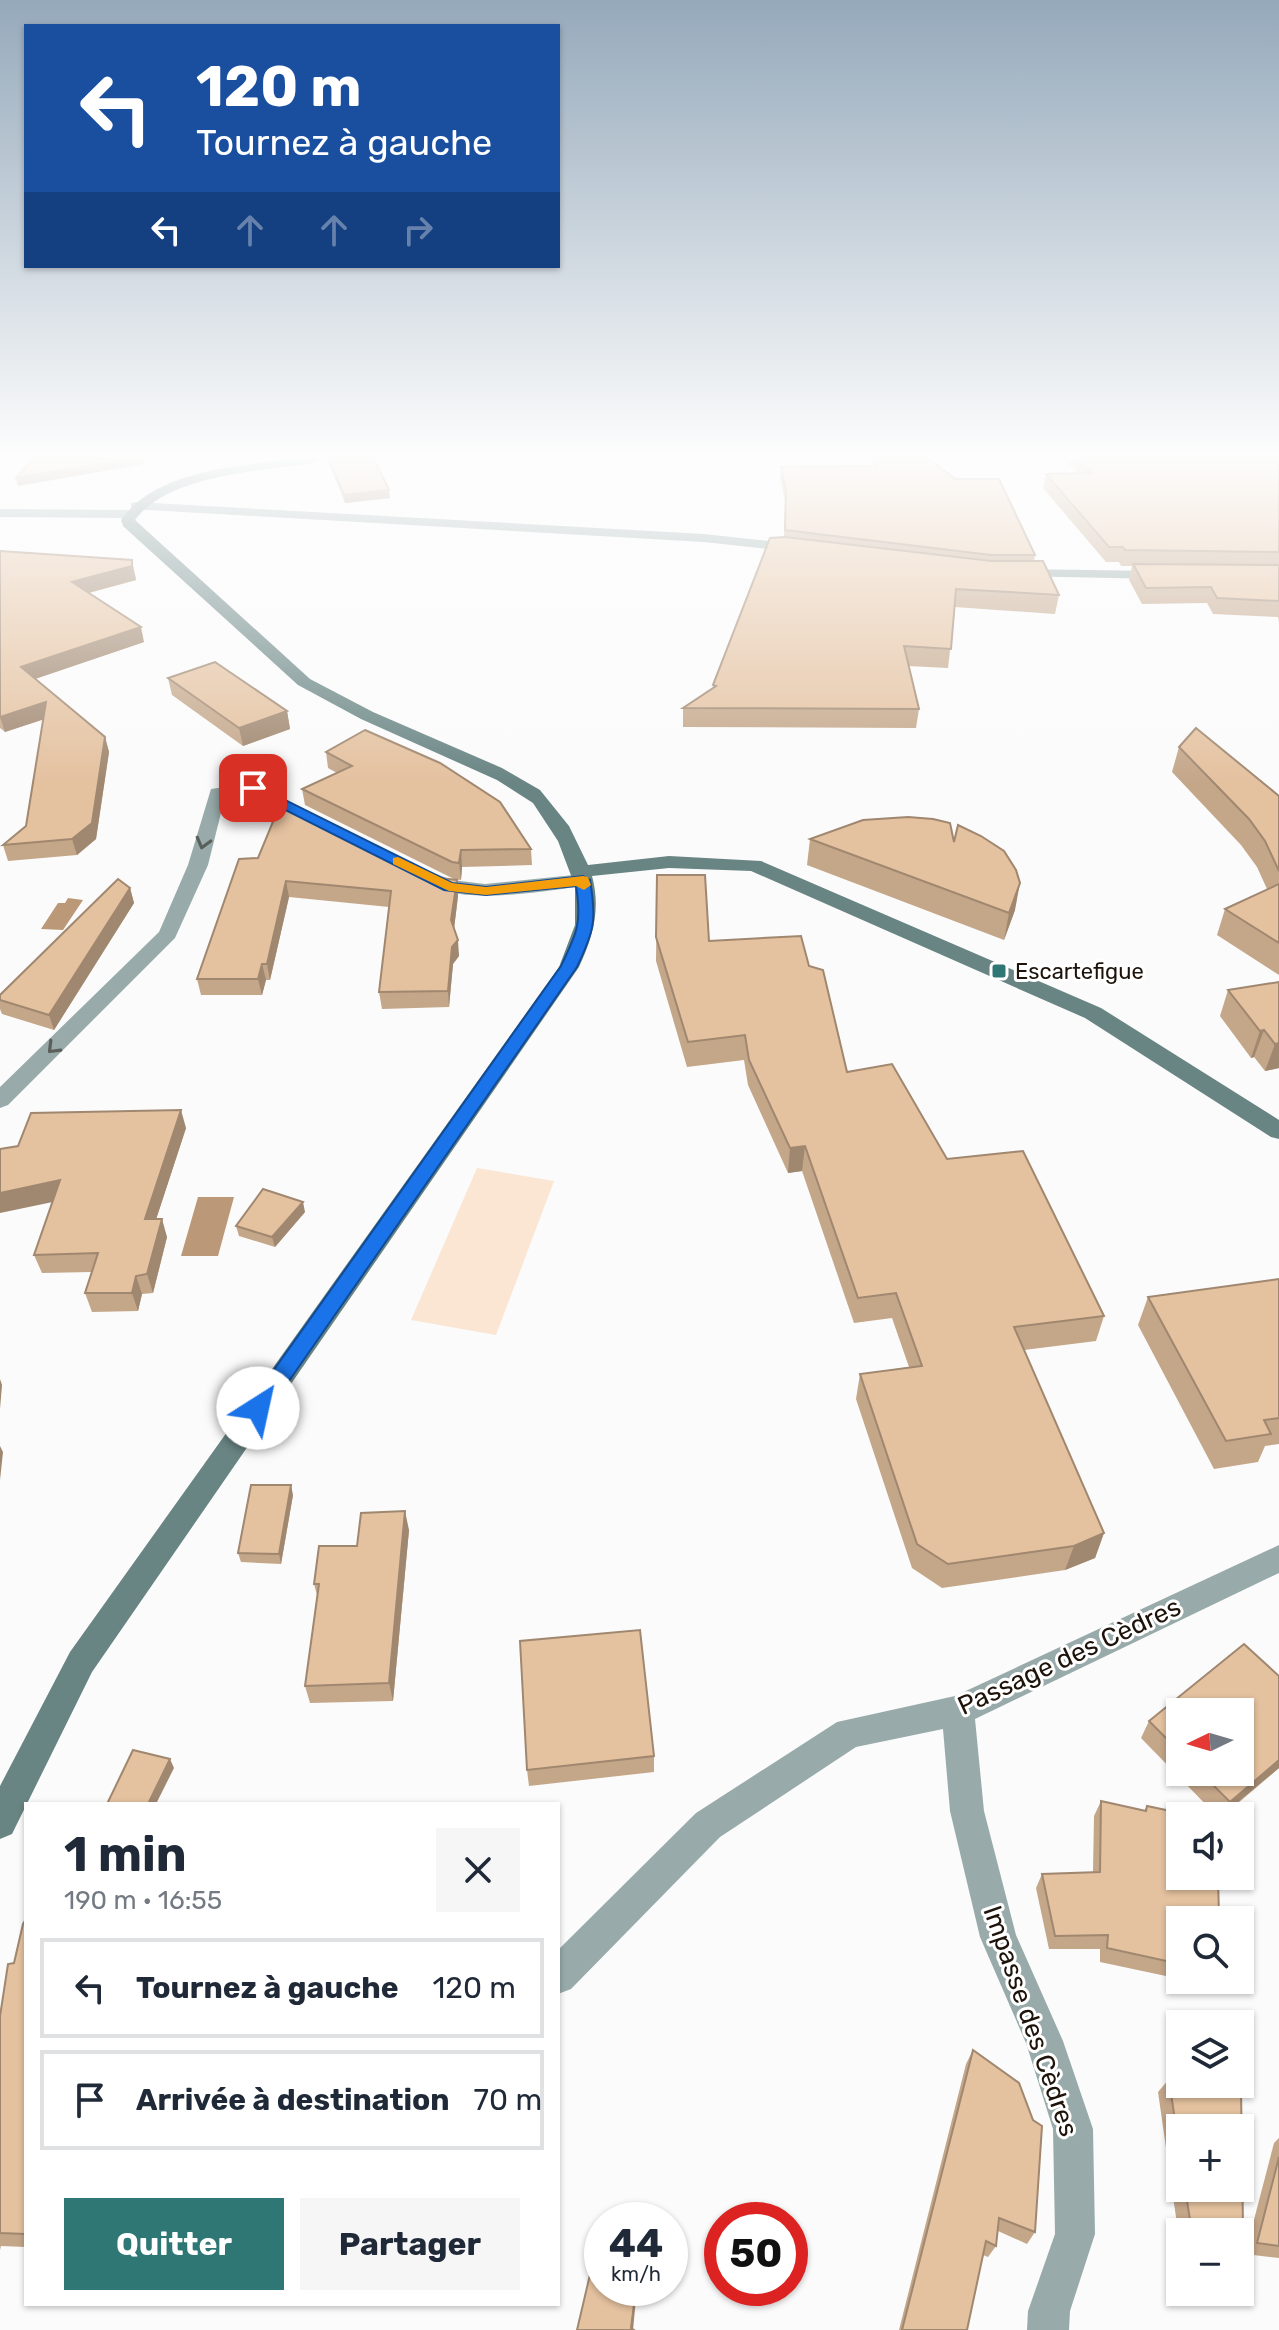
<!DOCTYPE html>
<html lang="fr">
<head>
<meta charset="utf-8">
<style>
	:root { --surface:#fff; --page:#f6f6f7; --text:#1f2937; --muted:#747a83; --line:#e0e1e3; --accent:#2e7774 }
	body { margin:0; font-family:Rubik,sans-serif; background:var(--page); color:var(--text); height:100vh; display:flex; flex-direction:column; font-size:30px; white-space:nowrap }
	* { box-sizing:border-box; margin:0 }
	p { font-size:26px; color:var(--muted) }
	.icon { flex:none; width:44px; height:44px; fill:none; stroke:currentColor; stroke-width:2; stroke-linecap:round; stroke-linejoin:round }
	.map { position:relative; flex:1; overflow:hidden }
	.details { position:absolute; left:24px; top:1802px; width:536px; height:504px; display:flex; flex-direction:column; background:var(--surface); border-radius:0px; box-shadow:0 2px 6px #0004 }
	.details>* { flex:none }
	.hud { position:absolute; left:24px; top:24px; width:536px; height:244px; border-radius:0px; box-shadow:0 2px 6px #0004; background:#1a4fa0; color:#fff; overflow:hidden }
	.needle { width:52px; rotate:265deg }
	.tools { position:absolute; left:1166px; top:1698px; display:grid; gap:16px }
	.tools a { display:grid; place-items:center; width:88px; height:88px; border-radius:0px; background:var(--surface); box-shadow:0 2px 6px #0004; font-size:40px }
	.speed { position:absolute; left:584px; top:2202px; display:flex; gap:16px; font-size:40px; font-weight:700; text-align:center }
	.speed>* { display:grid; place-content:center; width:104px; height:104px; border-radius:50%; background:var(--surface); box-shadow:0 2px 6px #0004; line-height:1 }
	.speed small { font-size:20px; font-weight:400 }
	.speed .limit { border:12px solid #d22; background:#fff; color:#111 }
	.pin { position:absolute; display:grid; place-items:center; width:68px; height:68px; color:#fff; margin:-34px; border-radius:16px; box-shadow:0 4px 12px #0006 }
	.me { position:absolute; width:88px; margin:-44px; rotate:35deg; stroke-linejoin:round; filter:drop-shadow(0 0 6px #0008) }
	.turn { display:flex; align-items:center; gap:28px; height:168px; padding:0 40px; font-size:36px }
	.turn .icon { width:104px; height:104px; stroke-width:2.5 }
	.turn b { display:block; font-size:56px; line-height:68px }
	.lanes { display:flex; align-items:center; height:76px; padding:0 40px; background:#0003; justify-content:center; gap:40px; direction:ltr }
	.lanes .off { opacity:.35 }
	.round { display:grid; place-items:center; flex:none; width:84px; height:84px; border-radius:0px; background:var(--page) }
	.head { display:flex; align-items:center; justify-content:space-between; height:136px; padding:0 40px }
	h1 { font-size:48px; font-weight:700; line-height:60px }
	.cta { display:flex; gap:16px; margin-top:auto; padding:16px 40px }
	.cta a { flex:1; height:92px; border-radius:0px; background:var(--accent); color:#fff; font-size:32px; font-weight:700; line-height:92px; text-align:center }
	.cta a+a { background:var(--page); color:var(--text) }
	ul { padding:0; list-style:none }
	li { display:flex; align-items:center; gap:24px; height:100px; margin:0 16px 12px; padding:0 24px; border:4px solid var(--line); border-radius:0px }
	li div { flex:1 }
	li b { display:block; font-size:30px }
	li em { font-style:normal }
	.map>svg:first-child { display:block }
	.green { fill:#fae6d3 }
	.water { fill:#ba9878 }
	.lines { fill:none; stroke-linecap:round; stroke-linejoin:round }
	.street { fill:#98abaa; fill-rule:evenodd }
	.secondary { fill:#688483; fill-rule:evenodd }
	.wall { fill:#c4a689; fill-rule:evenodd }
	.shaded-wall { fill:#a0876f }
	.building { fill:#e4c19f; stroke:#a0876f; stroke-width:2 }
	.oneway { stroke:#5a5f5a }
	.route { fill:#1a73e8; stroke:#114b97; stroke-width:2 }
	.slow { fill:#f59e0b }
	.poi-dot { fill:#2e7774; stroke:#fff; stroke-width:3 }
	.labels { text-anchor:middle; stroke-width:6; stroke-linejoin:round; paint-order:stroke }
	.poi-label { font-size:22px; fill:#1d130a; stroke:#fff; text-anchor:start }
	.near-street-label { font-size:26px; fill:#1d130a; stroke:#fff }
</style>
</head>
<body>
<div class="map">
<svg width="1279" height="2330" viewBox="0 0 1279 2330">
	<rect width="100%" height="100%" fill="#fbfbfb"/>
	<!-- green -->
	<polygon class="green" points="477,1168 554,1181 496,1335 411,1320"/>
	<!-- water -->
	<g class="water">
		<polygon points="68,898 83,900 63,930 41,929 58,903 65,903"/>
		<polygon points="198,1197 234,1197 218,1256 181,1256"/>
	</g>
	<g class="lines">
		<!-- street -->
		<g class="street">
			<polygon points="136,502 704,534 798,544 805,548 798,552 704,542 131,509 131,503"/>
			<polygon points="0,509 131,510 138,514 131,518 0,517"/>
			<polygon points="1017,569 1161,571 1168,575 1161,579 1012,576 1010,573"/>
			<polygon points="253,783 315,815 313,819 299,819 250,794 225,797 208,865 175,938 8,1105 0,1108 0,1087 159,932 188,865 211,789"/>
			<path d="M428,871L452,880L485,884L583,874L593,880L583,886C545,891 447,909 418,877L421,873Z"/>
			<polygon points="1279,1545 1279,1573 975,1719 984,1811 1016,1935 1063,2041 1093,2129 1095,2234 1070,2311 1069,2330 1027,2330 1028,2311 1055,2234 1053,2129 1026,2043 980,1937 950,1811 943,1729 856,1747 720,1837 571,1989 558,1994 558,1950 696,1813 837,1722 955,1696"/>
		</g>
		<!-- secondary -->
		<path class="secondary" d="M289,459H319L313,463C261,471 168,475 135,520L310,679L373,712L502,768L540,790L569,826L588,865L669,856L761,861L1101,1008L1279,1120V1139L1271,1137L1085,1018L751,871L669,868L592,876C601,909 593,937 579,967L92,1672L12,1834L0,1839V1786L70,1652L559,967L575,925V886L558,841L533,803L497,780L361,719L298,685L123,526L121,520C156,471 233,467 289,459Z"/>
	</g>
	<!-- wall -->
	<g class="wall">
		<polygon points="327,459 374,459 390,498 345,503"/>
		<polygon points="870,459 930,459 1035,555 1034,561 1059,595 1055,614 955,607 948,668 908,666 919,709 916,728 683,727 683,708 713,688 713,685 784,537 785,501 780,477 781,467 873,466"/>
		<polygon points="1062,459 1279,459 1279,622 1278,617 1213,614 1207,603 1142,604 1129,580 1132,566 1121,566 1119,562 1106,562 1043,488 1046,474 1075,473 1076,470"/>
		<polygon points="0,551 135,574 136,580 89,593 144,642 35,679 105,737 109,752 96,839 77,855 8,861 3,845 26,826 43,719 5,732 0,728"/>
		<polygon points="168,678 287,711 290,729 243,746 172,695"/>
		<polygon points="1179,747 1279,796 1279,975 1217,935 1225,909 1267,889 1257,867 1241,845 1172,772"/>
		<polygon points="326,752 531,849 532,865 462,867 461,880 454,879 305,805 302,789 337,773 328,768"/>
		<polygon points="267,806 458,896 454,929 459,956 453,964 449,1007 382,1009 379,992 389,907 289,897 270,980 266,980 262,995 201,995 197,979 258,858 272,824"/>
		<polygon points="810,839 954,842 1015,910 1004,940 807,865"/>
		<polygon points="657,875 709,941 809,966 847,1072 947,1159 1104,1316 1096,1341 1024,1350 1104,1533 1095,1558 1065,1570 942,1588 912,1568 856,1399 860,1374 909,1367 892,1318 854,1323 802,1171 788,1173 748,1085 744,1060 687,1067 656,961"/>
		<polygon points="130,888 134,903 54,1030 2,1014 0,1009 0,995"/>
		<polygon points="1279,982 1279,1068 1265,1071 1254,1057 1251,1058 1220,1016 1228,990"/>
		<polygon points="186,1128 156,1219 167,1237 153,1293 142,1294 138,1311 92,1312 85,1293 92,1272 42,1273 34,1255"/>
		<polygon points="305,1212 275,1247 239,1236 236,1226"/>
		<polygon points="1279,1279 1279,1444 1265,1446 1258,1462 1214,1469 1138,1325 1148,1297"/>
		<polygon points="293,1495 281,1564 241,1562 238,1553"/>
		<polygon points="409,1530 393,1701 310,1703 305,1686 317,1595 314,1584 357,1546"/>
		<path d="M1279,1676V1768L1223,1816H1217L1141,1738L1149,1721ZM1180,1712L1240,1772H1180Z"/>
		<polygon points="654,1756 654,1772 529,1786 527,1770"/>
		<polygon points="1101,1801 1144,1811 1147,1806 1180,1920 1180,1979 1100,1962 1100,1949 1049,1949 1036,1888 1042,1874 1093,1872 1094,1816"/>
		<polygon points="26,1919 26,2247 1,2246 0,2250 0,2016"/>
		<polygon points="1184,1980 1235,1980 1228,1990"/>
		<polygon points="973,2050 1035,2232 1027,2244 998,2231 996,2246 988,2257 983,2255 967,2330 899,2330 966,2064"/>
		<path d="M1169,2079L1180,2080V2084H1209L1241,2088L1243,2226L1237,2232L1178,2231L1158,2092ZM1180,2128H1240V2188H1180Z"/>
		<polygon points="1279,2138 1279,2258 1245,2254 1274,2143"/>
	</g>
	<!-- shaded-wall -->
	<g class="shaded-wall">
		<polygon points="129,459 143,459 144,464 18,486 16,478"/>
		<polygon points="389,490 390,498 345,503 344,495"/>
		<polygon points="132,560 136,580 76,596 72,582"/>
		<polygon points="141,627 144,642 26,682 21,667"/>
		<polygon points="46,702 51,717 5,732 0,717"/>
		<polygon points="287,711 290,729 243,746 239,728"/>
		<polygon points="105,737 109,752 96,839 77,855 72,839"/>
		<polygon points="461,850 462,867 461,880 459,863"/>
		<polygon points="457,880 458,896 453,937 451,920"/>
		<polygon points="286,881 289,897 270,980 267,964"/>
		<polygon points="1020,883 1015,910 1004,940 1009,913"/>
		<polygon points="130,888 134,903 54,1030 49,1015"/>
		<polygon points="458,940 459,956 453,964 449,1007 448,991 452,947"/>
		<polygon points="262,964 266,980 262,995 258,979"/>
		<polygon points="1264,1030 1254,1057 1251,1058 1260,1031"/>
		<polygon points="1279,1043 1279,1068 1265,1071 1275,1044"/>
		<polygon points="181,1110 186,1128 150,1238 145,1219"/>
		<polygon points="805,1146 802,1171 788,1173 790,1148"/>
		<polygon points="60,1180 67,1199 0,1213 0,1193"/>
		<polygon points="303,1202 305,1212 275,1247 272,1237"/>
		<polygon points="162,1219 167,1237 153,1293 147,1274"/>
		<polygon points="136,1276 142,1294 138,1311 132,1293"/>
		<polygon points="0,1379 2,1385 0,1409"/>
		<polygon points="0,1446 3,1452 0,1480"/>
		<polygon points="291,1485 293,1495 281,1564 279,1554"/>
		<polygon points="405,1511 409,1530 393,1701 389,1683"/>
		<polygon points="1104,1533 1095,1558 1065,1570 1074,1546"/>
		<polygon points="170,1759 174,1768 156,1804 148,1804"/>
		<polygon points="1279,1760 1279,1768 1221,1816 1230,1802"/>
		<polygon points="636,2288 637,2288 633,2330 631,2330"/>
	</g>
	<!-- building -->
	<g class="building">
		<polygon points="32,459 129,459 16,478"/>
		<polygon points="329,459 374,459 389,490 344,495"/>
		<polygon points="874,459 930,459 955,479 999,479 1035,555 991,555 785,530 786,491 781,467 877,466"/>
		<polygon points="1084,459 1279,459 1279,552 1125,550 1123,547 1109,547 1046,474 1092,473 1077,462 1086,461"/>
		<polygon points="785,537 991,561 1043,561 1059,595 956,589 951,649 904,646 919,709 683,708 716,686 713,685 770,538"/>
		<polygon points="0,551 132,560 132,566 72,582 141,627 21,667 105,737 92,823 72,839 3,845 26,826 46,702 0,717"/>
		<polygon points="1133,564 1279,565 1279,601 1217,598 1211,587 1146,588"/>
		<polygon points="215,662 287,711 239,728 168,678"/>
		<polygon points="1196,728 1279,796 1279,871 1265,841 1249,819 1179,747"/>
		<polygon points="365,730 440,763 500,802 531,849 461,850 459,863 452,862 302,789 352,766 326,752"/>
		<polygon points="282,799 439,878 457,880 451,920 458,940 452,947 448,991 379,992 391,891 286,881 267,964 262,964 258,979 197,979 239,859 258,858 275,817 267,806"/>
		<polygon points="908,817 933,819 950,823 954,842 958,825 981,836 1004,851 1016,870 1020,883 1009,913 810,839 863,820"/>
		<polygon points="657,875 705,875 709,941 801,936 809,966 823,970 847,1072 892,1064 947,1159 1023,1151 1104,1316 1014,1327 1104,1533 1074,1546 948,1564 917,1544 860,1374 922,1366 896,1293 858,1298 805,1146 790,1148 749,1060 745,1035 688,1042 656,937"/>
		<polygon points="118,879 130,888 49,1015 0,1000 0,995"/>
		<polygon points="1279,884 1279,943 1225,909"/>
		<polygon points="1279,982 1279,1043 1275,1044 1264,1030 1260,1031 1228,990"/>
		<polygon points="181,1110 145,1219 162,1219 147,1274 136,1276 132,1293 85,1293 98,1253 34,1255 60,1180 0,1193 0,1149 18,1146 31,1113"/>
		<polygon points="263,1189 303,1202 272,1237 236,1226"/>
		<polygon points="1279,1279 1279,1418 1264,1420 1271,1434 1226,1441 1148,1297"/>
		<polygon points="251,1485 291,1485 279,1554 238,1553"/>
		<polygon points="405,1511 389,1683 305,1686 319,1584 314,1584 319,1546 357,1546 361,1513"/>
		<polygon points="640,1630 654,1756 527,1770 520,1641"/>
		<polygon points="1244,1644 1279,1676 1279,1760 1230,1802 1200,1772 1240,1772 1240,1712 1180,1712 1180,1752 1149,1721"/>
		<polygon points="133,1750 170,1759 148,1804 107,1804"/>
		<polygon points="1101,1801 1146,1811 1147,1806 1194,1816 1180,1816 1180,1876 1218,1876 1219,1917 1233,1920 1180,1920 1180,1964 1107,1948 1108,1935 1055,1936 1042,1874 1100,1872"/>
		<polygon points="26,1919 26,2234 0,2233 0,2016 8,1964 14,1963 23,1924"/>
		<polygon points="973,2050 1019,2083 1033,2120 1042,2126 1035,2232 999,2218 996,2246 986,2241 967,2330 902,2330"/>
		<polygon points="1169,2079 1180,2080 1180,2084 1209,2084 1241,2088 1243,2226 1190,2220 1185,2188 1240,2188 1240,2128 1180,2128 1180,2156"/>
		<polygon points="1279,2157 1279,2246 1257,2243"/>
		<polygon points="592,2266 602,2268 602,2288 636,2288 631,2328 634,2330 577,2330"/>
	</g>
	<!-- one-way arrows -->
	<defs><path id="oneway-chevron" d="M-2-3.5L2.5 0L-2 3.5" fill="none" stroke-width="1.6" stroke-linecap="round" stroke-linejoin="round" transform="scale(2)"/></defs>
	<g class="oneway">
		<use href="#oneway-chevron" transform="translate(203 843) rotate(105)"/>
		<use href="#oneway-chevron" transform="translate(53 1048) rotate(135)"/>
	</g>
	<!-- sky -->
	<linearGradient id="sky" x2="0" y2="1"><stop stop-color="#95a9bb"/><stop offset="0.58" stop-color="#fdfdfd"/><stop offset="1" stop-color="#fdfdfd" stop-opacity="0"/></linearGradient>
	<rect width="1279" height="785" fill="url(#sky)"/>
	<!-- route -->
	<path class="route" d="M253,784L452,883L486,887L583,876L590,880C597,921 594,931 577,967L266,1414L258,1417L251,1414L248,1408L251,1402L561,966C577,933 582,923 576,886L486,895L444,890L248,791L246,788Z"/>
	<!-- slow -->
	<polygon class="slow" points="398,857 452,883 486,887 583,876 588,877 591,885 584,890 576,886 486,895 449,891 393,864 393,858"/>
	<!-- markers -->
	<rect class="poi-dot" x="991" y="963" width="16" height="16" rx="4"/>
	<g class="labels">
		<!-- poi labels -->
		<g class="poi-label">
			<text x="1015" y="979">Escartefigue</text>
		</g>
		<!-- near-street labels -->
		<g class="near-street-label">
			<text transform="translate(1069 1656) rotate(-25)" y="9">Passage des Cèdres</text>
			<text transform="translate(1031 2021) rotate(71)" y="9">Impasse des Cèdres</text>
		</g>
	</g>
</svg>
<div class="tools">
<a><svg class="needle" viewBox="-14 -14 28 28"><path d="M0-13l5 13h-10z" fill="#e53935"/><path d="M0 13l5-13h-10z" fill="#747a83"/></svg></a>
<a><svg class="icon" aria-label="sound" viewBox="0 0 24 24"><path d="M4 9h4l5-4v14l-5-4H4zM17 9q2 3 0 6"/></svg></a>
<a><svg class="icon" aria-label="search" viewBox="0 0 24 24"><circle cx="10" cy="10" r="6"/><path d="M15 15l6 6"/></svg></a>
<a><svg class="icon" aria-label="layers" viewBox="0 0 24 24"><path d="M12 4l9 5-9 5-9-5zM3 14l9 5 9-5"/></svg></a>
<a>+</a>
<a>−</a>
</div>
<div class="speed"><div>44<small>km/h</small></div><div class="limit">50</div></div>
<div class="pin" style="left:253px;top:788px;background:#d93025"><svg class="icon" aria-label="arrive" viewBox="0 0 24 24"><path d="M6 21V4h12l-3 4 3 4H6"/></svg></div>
<svg class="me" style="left:258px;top:1408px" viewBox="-20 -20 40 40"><circle r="19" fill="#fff"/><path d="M0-13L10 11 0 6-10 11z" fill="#1a73e8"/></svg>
<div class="hud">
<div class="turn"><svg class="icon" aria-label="left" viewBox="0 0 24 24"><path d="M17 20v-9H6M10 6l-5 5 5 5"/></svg><div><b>120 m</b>Tournez à gauche</div></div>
<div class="lanes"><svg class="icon" aria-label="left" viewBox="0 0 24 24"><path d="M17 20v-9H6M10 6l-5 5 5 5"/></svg><svg class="icon off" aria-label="ahead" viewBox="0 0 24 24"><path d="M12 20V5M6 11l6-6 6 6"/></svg><svg class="icon off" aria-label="ahead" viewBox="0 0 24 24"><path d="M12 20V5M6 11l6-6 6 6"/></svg><svg class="icon off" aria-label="right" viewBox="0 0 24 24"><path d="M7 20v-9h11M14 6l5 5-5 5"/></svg></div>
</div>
<section class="details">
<div class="head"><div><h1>1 min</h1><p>190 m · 16:55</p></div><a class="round"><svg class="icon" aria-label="close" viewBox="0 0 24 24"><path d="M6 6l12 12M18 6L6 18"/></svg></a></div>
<ul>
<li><svg class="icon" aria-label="left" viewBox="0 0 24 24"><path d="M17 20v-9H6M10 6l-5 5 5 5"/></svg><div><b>Tournez à gauche</b></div><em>120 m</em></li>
<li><svg class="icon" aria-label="arrive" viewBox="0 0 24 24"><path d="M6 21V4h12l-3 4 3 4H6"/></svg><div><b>Arrivée à destination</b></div><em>70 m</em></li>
</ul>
<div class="cta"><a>Quitter</a><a>Partager</a></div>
</section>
</div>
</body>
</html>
